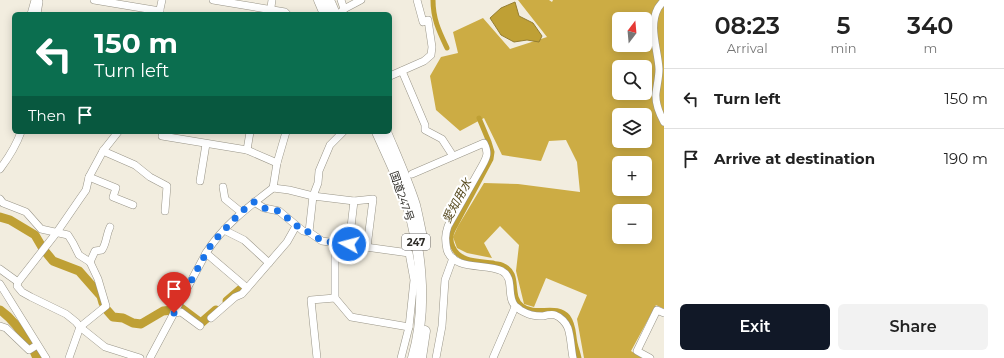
<!DOCTYPE html>
<html lang="en">
<head>
<meta charset="utf-8">
<style>
	:root { --surface:#fff; --page:#f2f2f2; --text:#222; --muted:#767676; --line:#e0e0e0; --accent:#111827 }
	body { margin:0; font-family:Montserrat,"Noto Sans JP",sans-serif; background:var(--page); color:var(--text); height:100vh; display:flex; flex-direction:column; font-size:15px; white-space:nowrap }
	* { box-sizing:border-box; margin:0 }
	p { font-size:13px; color:var(--muted) }
	.icon { flex:none; width:22px; height:22px; fill:none; stroke:currentColor; stroke-width:2; stroke-linecap:round; stroke-linejoin:round }
	.map { position:relative; flex:1; overflow:hidden }
	.panel { display:flex; flex-direction:column; background:var(--surface); width:340px }
	.panel>* { flex:none }
	.hud { position:absolute; left:12px; top:12px; width:380px; height:122px; border-radius:6px; box-shadow:0 2px 10px #0003; background:#0b6e4f; color:#fff; overflow:hidden }
	.needle { width:26px; rotate:16deg }
	.controls { position:absolute; left:612px; top:12px; display:grid; gap:8px }
	.controls a { display:grid; place-items:center; width:40px; height:40px; border-radius:6px; background:var(--surface); box-shadow:0 2px 10px #0003; font-size:20px }
	.pin { position:absolute; display:grid; place-items:center; width:34px; height:34px; color:#fff; margin:-41px -17px; border-radius:50% 50% 50% 0; rotate:-45deg; box-shadow:0 0 4px #0007 }
	.pin .icon { rotate:45deg }
	.me { position:absolute; width:44px; margin:-22px; rotate:277deg; stroke-linejoin:round; filter:drop-shadow(0 0 3px #0008) }
	.turn { display:flex; align-items:center; gap:14px; height:84px; padding:0 16px; font-size:18px }
	.turn .icon { width:52px; height:52px; stroke-width:2.5 }
	.turn b { display:block; font-size:28px; line-height:34px }
	.then { display:flex; align-items:center; height:38px; padding:0 16px; background:#0003; gap:8px; font-size:15px }
	.eta { display:flex; justify-content:space-evenly; align-items:center; height:68px; text-align:center }
	.eta b { font-size:24px; font-weight:600; line-height:28px }
	.primary-button { display:flex; gap:8px; margin-top:auto; padding:8px 16px }
	.primary-button a { flex:1; height:46px; border-radius:6px; background:var(--accent); color:#fff; font-size:16px; font-weight:600; line-height:46px; text-align:center }
	.primary-button a+a { background:var(--page); color:var(--text) }
	ul { padding:0; list-style:none }
	li { display:flex; align-items:center; gap:12px; height:60px; padding:0 16px; border-top:1px solid var(--line) }
	li div { flex:1 }
	li b { display:block; font-size:15px }
	li em { font-style:normal }
	main { display:flex; flex:1; min-height:0 }
	.map>svg:first-child { display:block }
	.forest { fill:#ccac44; fill-rule:evenodd }
	.water { fill:#bfa035; stroke:#947d31 }
	.lines { fill:none; stroke-linecap:round; stroke-linejoin:round }
	.canal { stroke:#bfa035; stroke-width:5 }
	.river { stroke:#bfa035; stroke-width:9 }
	.minor-casing { stroke:#999588; stroke-width:8 }
	.highway-casing { stroke:#999588; stroke-width:11 }
	.minor { stroke:#fff; stroke-width:7 }
	.highway { stroke:#fff; stroke-width:10 }
	.route { stroke:#1a73e8; stroke-width:7; stroke-dasharray:0 12.6 }
	.labels { text-anchor:middle; stroke-width:4; stroke-linejoin:round; paint-order:stroke }
	.shield { fill:#fff; stroke:#6d6b68; stroke-width:1 }
	.shield-label { font-size:10px; font-weight:bold; fill:#2e2c27 }
	.street-label { font-size:11px; fill:#2e2c27; stroke:#fff }
	.water-label { font-size:12px; font-style:italic; fill:#584b20; stroke:#fff }
</style>
</head>
<body>
<main>
<div class="map">
<svg width="664" height="358" viewBox="0 0 664 358">
	<rect width="100%" height="100%" fill="#f2eddf"/>
	<!-- forest -->
	<path class="forest" d="M518,0H549L552,2L553,0H664V309L656,305L631,351L642,358H584L577,319L587,295L546,278L534,307L524,304L516,271L519,245L500,226L484,243L492,258L467,253L457,248L453,237L458,226L484,183L518,184L580,192L577,162L566,140L549,141L541,161L502,155L484,118L460,131L436,110L430,76L441,57L458,53L453,32L483,18L510,49L547,37ZM619,19H645V45H619ZM619,67H645V93H619ZM619,115H645V141H619ZM619,163H645V189H619ZM619,211H645V237H619Z"/>
	<!-- water -->
	<polygon class="water" points="515,2 519,16 533,23 542,36 539,42 527,40 514,42 501,35 490,18 501,8"/>
	<g class="lines">
		<!-- canal -->
		<g class="canal">
			<path d="M433,0C433,19 439,31 447,48"/>
			<path d="M479,118L489,142L492,152L491,159L453,230C450,236 450,241 453,247C459,262 479,261 493,263C495,264 499,264 502,265C522,273 508,295 522,306C536,317 556,303 568,317C574,325 573,334 575,343C576,348 578,353 579,358"/>
		</g>
		<!-- river -->
		<g class="river">
			<polyline points="0,217 10,220 35,235 42,247"/>
			<polyline points="44,250 53,261 79,271 101,296 103,303"/>
			<polyline points="227,301 241,289"/>
			<polyline points="106,309 113,317 123,318 133,323 141,324 163,311 173,310"/>
			<path d="M0,310C13,319 22,332 30,345"/>
			<polyline points="179,310 181,308 201,323 216,310"/>
			<polyline points="33,349 37,358"/>
		</g>
		<!-- minor casing -->
		<g class="minor-casing">
			<g id="minor">
				<polyline points="94,0 160,11"/>
				<polyline points="213,0 285,12 287,14"/>
				<polyline points="341,0 344,9"/>
				<path d="M664,0C662,3 660,5 658,8C648,27 658,49 659,69C659,77 657,85 656,93C655,104 659,113 664,122"/>
				<polyline points="31,14 35,0"/>
				<polyline points="37,14 39,2"/>
				<polyline points="159,14 162,0"/>
				<polyline points="270,14 272,0"/>
				<polyline points="339,14 344,9 361,0"/>
				<polyline points="402,71 425,125 425,130 442,139 453,156"/>
				<polyline points="390,76 424,61 431,55 432,47 428,20 423,22 417,0"/>
				<polyline points="118,132 103,151 89,177 86,190 79,200 57,232 18,282 17,286 22,292 31,297 66,314 76,322 80,327 105,347 140,358"/>
				<polyline points="162,136 247,150 277,163"/>
				<polyline points="247,150 250,132"/>
				<polyline points="103,151 135,165 150,177 167,186 165,211"/>
				<path d="M0,169C9,157 16,146 21,132"/>
				<path d="M412,174L484,143C489,153 487,157 482,166L448,226C445,235 445,240 447,250C454,271 486,263 502,271C515,278 506,296 515,306C516,307 520,309 520,310C529,315 533,316 543,316C547,315 552,314 555,315C561,317 566,323 568,328C571,337 571,348 573,358"/>
				<polyline points="89,177 116,188 113,197 133,205"/>
				<polyline points="200,181 206,144"/>
				<polyline points="223,187 225,199 241,212"/>
				<polyline points="273,188 277,163 286,132"/>
				<polyline points="0,199 3,203 26,212 41,229 68,235 73,243 79,255 90,262"/>
				<polyline points="254,202 264,208 279,211 303,231 309,232 322,241 409,253 414,280 409,327 401,358"/>
				<polyline points="224,230 244,240 269,263"/>
				<polyline points="309,232 313,196 318,183 319,171 330,145 343,132"/>
				<polyline points="335,243 335,298 351,317 409,327"/>
				<polyline points="349,244 354,201"/>
				<polyline points="206,253 247,288"/>
				<polyline points="0,269 18,282"/>
				<polyline points="0,284 46,358"/>
				<polyline points="174,313 181,312 200,326"/>
				<polyline points="211,318 235,297 242,294 287,242 296,226"/>
				<polyline points="0,326 6,328 29,350 37,345"/>
				<path d="M69,358L80,327L106,306L98,279L90,262L95,251L102,250C107,242 106,235 110,227"/>
				<path d="M150,358L206,253C223,226 248,207 273,188L289,190L313,196L354,201L373,199L367,247"/>
				<polyline points="317,358 311,300 335,298"/>
				<polyline points="436,358 442,326 445,280 453,258"/>
				<polyline points="493,358 515,307"/>
				<polyline points="650,358 637,351 657,310 664,313"/>
			</g>
		</g>
		<!-- highway casing -->
		<g class="highway-casing">
			<g id="highway">
				<polyline points="319,0 325,14"/>
				<polyline points="329,0 335,14"/>
				<path d="M377,132C386,152 395,171 403,191C421,242 428,306 413,358"/>
				<path d="M386,132C396,156 407,180 415,205C418,217 420,229 423,242"/>
				<polyline points="421,358 425,331"/>
			</g>
		</g>
		<!-- minor -->
		<use href="#minor" class="minor"/>
		<!-- highway -->
		<use href="#highway" class="highway"/>
	</g>
	<g class="lines">
		<!-- route -->
		<polyline class="route" points="174,313 206,253 213,242 241,212 254,202 264,208 279,211 303,231 309,232 322,241 349,244"/>
	</g>
	<g class="labels">
		<!-- shield labels -->
		<rect class="shield" x="402" y="234" width="28" height="16" rx="3"/>
		<g class="shield-label">
			<text x="416" y="246">247</text>
		</g>
		<!-- street labels -->
		<g class="street-label">
			<text transform="translate(402 196) rotate(71)" y="4">国道247号</text>
		</g>
		<!-- water labels -->
		<g class="water-label">
			<text transform="translate(457 201) rotate(-62)" y="4">愛知用水</text>
		</g>
	</g>
</svg>
<div class="controls">
<a><svg class="needle" viewBox="-14 -14 28 28"><path d="M0-13l5 13h-10z" fill="#e53935"/><path d="M0 13l5-13h-10z" fill="#767676"/></svg></a>
<a><svg class="icon" aria-label="search" viewBox="0 0 24 24"><circle cx="10" cy="10" r="6"/><path d="M15 15l6 6"/></svg></a>
<a><svg class="icon" aria-label="layers" viewBox="0 0 24 24"><path d="M12 4l9 5-9 5-9-5zM3 14l9 5 9-5"/></svg></a>
<a>+</a>
<a>−</a>
</div>
<div class="pin" style="left:174px;top:313px;background:#d93025"><svg class="icon" aria-label="arrive" viewBox="0 0 24 24"><path d="M6 21V4h12l-3 4 3 4H6"/></svg></div>
<svg class="me" style="left:349px;top:244px" viewBox="-20 -20 40 40"><circle r="17" fill="#1a73e8" stroke="#fff" stroke-width="3"/><path d="M0-11L8 9 0 5-8 9z" fill="#fff"/></svg>
<div class="hud">
<div class="turn"><svg class="icon" aria-label="left" viewBox="0 0 24 24"><path d="M17 20v-9H6M10 6l-5 5 5 5"/></svg><div><b>150 m</b>Turn left</div></div>
<div class="then">Then<svg class="icon" aria-label="arrive" viewBox="0 0 24 24"><path d="M6 21V4h12l-3 4 3 4H6"/></svg></div>
</div>
</div>
<section class="panel">
<div class="eta">
<div><b>08:23</b><p>Arrival</p></div>
<div><b>5</b><p>min</p></div>
<div><b>340</b><p>m</p></div>
</div>
<ul>
<li><svg class="icon" aria-label="left" viewBox="0 0 24 24"><path d="M17 20v-9H6M10 6l-5 5 5 5"/></svg><div><b>Turn left</b></div><em>150 m</em></li>
<li><svg class="icon" aria-label="arrive" viewBox="0 0 24 24"><path d="M6 21V4h12l-3 4 3 4H6"/></svg><div><b>Arrive at destination</b></div><em>190 m</em></li>
</ul>
<div class="primary-button"><a>Exit</a><a>Share</a></div>
</section>
</main>
</body>
</html>
